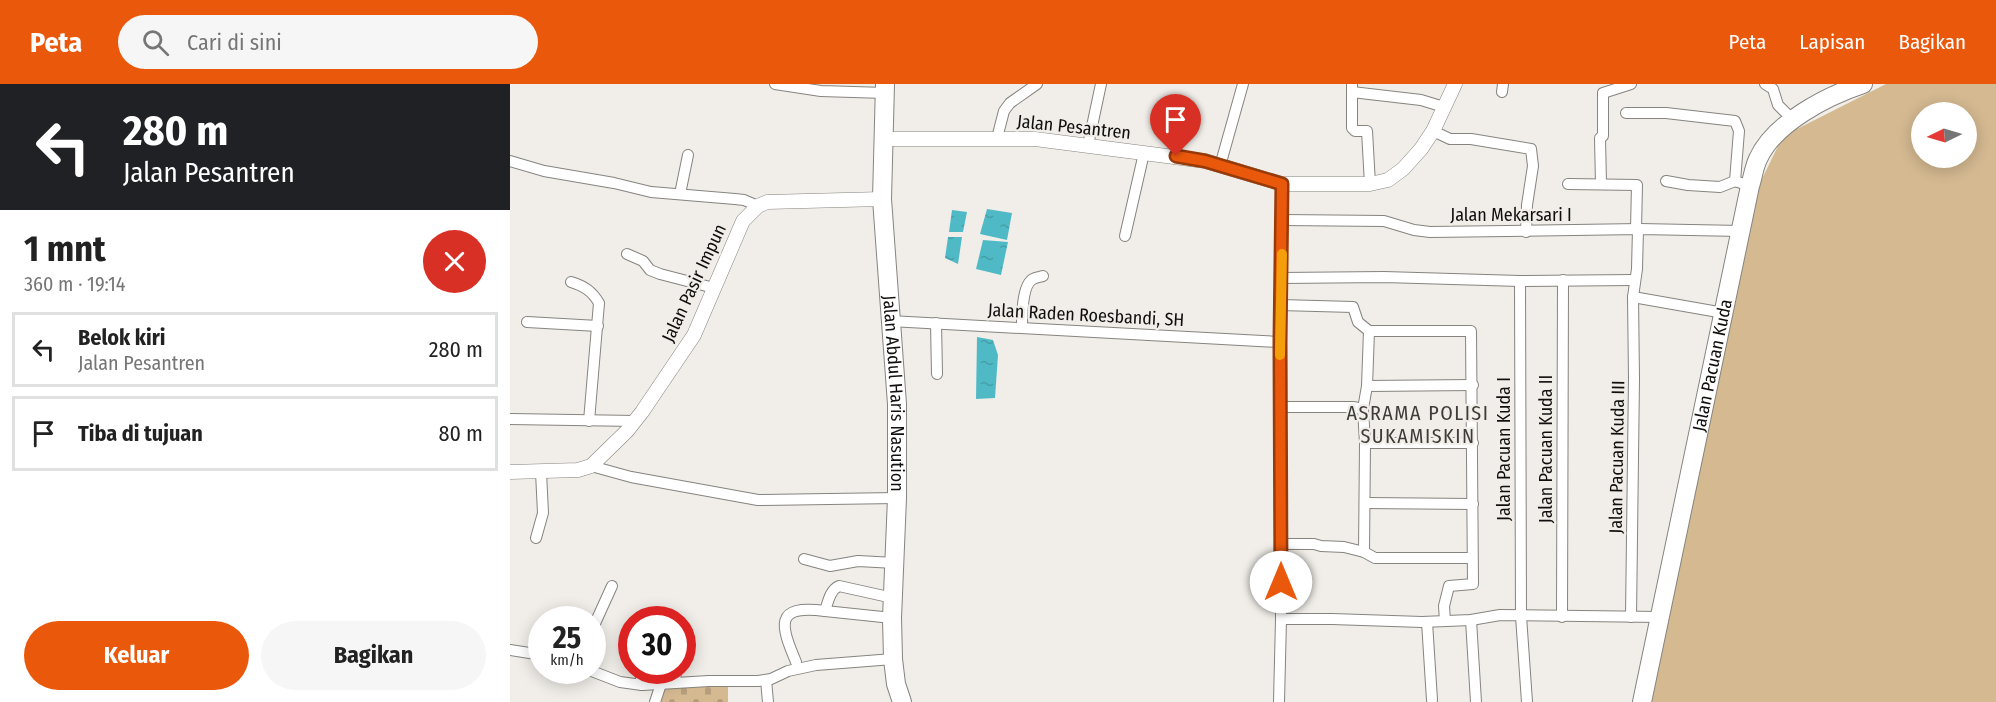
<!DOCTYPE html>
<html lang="id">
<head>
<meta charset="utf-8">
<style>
	:root { --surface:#fff; --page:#f6f6f6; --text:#222; --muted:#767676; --line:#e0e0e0; --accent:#ea580c }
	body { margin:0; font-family:"Fira Sans Condensed",sans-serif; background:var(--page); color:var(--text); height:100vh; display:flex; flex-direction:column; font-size:22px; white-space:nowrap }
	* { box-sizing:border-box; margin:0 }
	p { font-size:20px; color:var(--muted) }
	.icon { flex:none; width:33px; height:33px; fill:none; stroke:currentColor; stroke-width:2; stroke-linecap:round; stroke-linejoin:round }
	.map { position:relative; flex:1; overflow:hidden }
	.panel { display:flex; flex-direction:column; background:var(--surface); width:510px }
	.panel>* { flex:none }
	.guide { background:#202124; color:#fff; overflow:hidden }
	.needle { width:39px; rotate:265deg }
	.controls { position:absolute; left:1401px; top:18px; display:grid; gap:12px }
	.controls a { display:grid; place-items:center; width:66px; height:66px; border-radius:50%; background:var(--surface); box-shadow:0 3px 15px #0003; font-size:30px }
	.speed { position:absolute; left:18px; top:522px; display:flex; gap:12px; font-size:30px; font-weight:700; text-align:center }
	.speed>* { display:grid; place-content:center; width:78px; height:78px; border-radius:50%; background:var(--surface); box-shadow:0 3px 15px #0003; line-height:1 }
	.speed small { font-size:15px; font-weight:400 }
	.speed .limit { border:9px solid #d22; background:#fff; color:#111 }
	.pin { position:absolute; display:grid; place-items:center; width:51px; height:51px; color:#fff; margin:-62px -26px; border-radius:50% 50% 50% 0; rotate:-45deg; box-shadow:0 0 6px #0007 }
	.pin .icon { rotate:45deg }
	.me { position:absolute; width:66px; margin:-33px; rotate:0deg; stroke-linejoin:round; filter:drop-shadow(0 0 4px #0008) }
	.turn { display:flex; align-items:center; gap:21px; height:126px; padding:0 24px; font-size:27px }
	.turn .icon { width:78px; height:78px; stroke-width:2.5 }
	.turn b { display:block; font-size:42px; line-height:51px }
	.round { display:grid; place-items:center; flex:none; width:63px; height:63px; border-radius:32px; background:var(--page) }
	.headline { display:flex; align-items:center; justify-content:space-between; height:102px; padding:0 24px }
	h1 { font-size:36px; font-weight:700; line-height:45px }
	.action { display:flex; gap:12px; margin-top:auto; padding:12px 24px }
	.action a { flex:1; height:69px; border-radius:36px; background:var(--accent); color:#fff; font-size:24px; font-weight:700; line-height:69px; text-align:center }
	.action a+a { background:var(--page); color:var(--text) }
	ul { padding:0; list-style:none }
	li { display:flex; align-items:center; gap:18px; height:75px; margin:0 12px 9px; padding:0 12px; border:3px solid var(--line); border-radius:0px }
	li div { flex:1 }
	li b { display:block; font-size:22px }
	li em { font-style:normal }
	header { display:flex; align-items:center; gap:36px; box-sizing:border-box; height:84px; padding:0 30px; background:var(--accent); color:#fff }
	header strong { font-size:28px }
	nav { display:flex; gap:33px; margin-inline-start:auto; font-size:21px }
	.search { width:420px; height:54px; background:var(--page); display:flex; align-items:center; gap:15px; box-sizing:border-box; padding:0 21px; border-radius:33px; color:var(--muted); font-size:22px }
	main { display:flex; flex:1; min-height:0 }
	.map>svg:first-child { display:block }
	.cemetery { fill:url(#cemetery-stones) }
	.park { fill:#d4b991; fill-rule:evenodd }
	.water { fill:url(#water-ripples) }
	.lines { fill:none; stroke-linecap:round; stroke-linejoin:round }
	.minor-casing { stroke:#86847f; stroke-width:12 }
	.tertiary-casing { stroke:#86847f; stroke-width:15 }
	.primary-casing { stroke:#86847f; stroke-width:20 }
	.trunk-casing { stroke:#86847f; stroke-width:20 }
	.minor { stroke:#fff; stroke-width:10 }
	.tertiary { stroke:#fff; stroke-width:14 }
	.primary { stroke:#fff; stroke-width:18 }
	.trunk { stroke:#fff; stroke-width:18 }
	.route-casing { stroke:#983908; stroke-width:15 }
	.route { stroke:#ea580c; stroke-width:10 }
	.slow { stroke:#f59e0b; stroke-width:10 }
	.labels { text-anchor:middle; stroke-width:4.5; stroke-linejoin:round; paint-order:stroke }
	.street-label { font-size:18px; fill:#100f0e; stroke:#f1eee9 }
	.neighbourhood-label { font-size:20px; letter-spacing:1.5px; fill:#3e3c38; stroke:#f1eee9 }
</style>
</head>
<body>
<header>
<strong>Peta</strong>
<div class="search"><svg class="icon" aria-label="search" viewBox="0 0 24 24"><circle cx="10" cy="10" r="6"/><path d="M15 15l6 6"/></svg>Cari di sini</div>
<nav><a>Peta</a><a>Lapisan</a><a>Bagikan</a></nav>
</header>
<main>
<section class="panel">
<div class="guide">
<div class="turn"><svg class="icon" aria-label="left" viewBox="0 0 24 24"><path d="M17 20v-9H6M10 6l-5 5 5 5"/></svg><div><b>280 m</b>Jalan Pesantren</div></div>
</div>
<div class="headline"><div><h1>1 mnt</h1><p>360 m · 19:14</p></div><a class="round" style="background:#d93025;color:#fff"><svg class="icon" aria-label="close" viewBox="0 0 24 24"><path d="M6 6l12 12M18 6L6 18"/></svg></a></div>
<ul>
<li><svg class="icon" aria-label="left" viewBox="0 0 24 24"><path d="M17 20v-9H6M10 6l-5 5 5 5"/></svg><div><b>Belok kiri</b><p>Jalan Pesantren</p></div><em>280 m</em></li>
<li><svg class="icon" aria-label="arrive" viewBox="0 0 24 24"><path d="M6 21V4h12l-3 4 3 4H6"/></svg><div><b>Tiba di tujuan</b></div><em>80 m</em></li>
</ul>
<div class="action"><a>Keluar</a><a>Bagikan</a></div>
</section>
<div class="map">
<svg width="1486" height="618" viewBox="0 0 1486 618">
	<defs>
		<pattern id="cemetery-stones" width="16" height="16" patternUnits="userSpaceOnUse" patternTransform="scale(1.5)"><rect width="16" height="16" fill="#d4b991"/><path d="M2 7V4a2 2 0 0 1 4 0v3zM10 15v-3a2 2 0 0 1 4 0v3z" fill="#b59e7c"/></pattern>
		<pattern id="water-ripples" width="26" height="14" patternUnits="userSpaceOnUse" patternTransform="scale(1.5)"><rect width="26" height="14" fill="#4fbac5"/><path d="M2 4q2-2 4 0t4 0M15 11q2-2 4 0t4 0" fill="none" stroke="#449fa8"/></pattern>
	</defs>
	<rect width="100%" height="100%" fill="#f1eee9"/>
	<!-- cemetery -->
	<polygon class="cemetery" points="218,601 218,618 148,618 152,604"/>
	<!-- park -->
	<path class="park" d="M1376,0H1486V618H1140L1248,103L1273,52ZM1412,28H1456V74H1412Z"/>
	<!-- water -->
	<g class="water">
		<polygon points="477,125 502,129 497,156 470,150"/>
		<polygon points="442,126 457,128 453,148 439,148"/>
		<polygon points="438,153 452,153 448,180 435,174"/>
		<polygon points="473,156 498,158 491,191 466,185"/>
		<polygon points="467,253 483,256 488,271 485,314 466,315"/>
	</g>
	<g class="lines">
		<!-- minor casing -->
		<g class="minor-casing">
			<g id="minor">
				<polyline points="265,0 311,7 375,9"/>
				<polyline points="842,0 842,44 845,47 857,47 860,100"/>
				<polyline points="1255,0 1263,5 1268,21 1283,36"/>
				<polyline points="842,8 911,16 934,23"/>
				<polyline points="992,8 993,0"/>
				<polyline points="1116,29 1156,29 1225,37 1229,47 1225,97 1240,102"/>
				<polyline points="923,47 940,55 961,55 1021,65 1023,82 1017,121 1016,148"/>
				<polyline points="487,54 494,27 500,19 527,0"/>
				<polyline points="578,61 591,0"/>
				<polyline points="0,77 34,87 104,99 141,108 225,115 234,116 248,122"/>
				<polyline points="710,82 733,0"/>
				<polyline points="1156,97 1178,101 1210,103 1225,97"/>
				<polyline points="1058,100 1127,101 1126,145"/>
				<polyline points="1091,100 1090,54 1093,52 1093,9 1121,0"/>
				<polyline points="170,110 178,71"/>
				<polyline points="772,136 874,137 904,146 920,148 1130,145 1231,147"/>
				<polyline points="615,152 634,69"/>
				<polyline points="117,170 133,177 140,186 150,190 204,204"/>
				<polyline points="771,194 874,193 1010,197 1125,196"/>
				<polyline points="1010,197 1011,532 1017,618"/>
				<path d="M61,198C74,202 82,207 89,219L79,337"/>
				<polyline points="1123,213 1214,229"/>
				<polyline points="770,221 843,223 848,238 859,247 961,247 963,500 939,502 934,522 935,537"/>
				<polyline points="380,237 769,258"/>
				<polyline points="17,238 88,242"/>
				<polyline points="426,239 427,290"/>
				<path d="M512,244C512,232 512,201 523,195C526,193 530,193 533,192"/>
				<polyline points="857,302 963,301"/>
				<polyline points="770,323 843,323 853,325"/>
				<polyline points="0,335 126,337"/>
				<polyline points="855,359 963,359"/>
				<polyline points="81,382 121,393 248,416 387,414"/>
				<polyline points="855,419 963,420"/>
				<polyline points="26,454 33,429 31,388"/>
				<polyline points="771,460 804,460 811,462 834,463 854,468 865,474 962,474"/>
				<polyline points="854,468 855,359 853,325 857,302 859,247"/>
				<polyline points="294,475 320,482 348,477 385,479"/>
				<polyline points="315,527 382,534"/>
				<polyline points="1052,533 1053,196"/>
				<polyline points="1121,533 1124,294 1123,213 1127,185 1128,145"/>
				<polyline points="771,535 822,535 912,538 961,536 990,531 1150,533"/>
				<polyline points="961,536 966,618"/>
				<polyline points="917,538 922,616"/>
				<polyline points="82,546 102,502"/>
				<polyline points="172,555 175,546"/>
				<polyline points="0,566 32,571"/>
				<path d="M286,578C271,542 263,520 315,527C318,518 320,506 329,502L383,514"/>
				<polyline points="79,586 110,598 132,601 199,597 248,597 261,595 278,587 306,581 383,575"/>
				<polyline points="130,586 132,601"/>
				<polyline points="256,596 258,618"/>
				<polyline points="165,599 166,586"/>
				<polyline points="145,618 151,600"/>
				<polyline points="769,618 771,535 769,258 772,100"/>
			</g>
		</g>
		<!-- tertiary casing -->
		<g class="tertiary-casing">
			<g id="tertiary">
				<polyline points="374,55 525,55 695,77 772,100 860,100 878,96 893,85 911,65 923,47 945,0"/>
				<polyline points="0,388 68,386 81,382 117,347 132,328 184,251 233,137 248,122 257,118 372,115"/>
			</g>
		</g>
		<!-- primary casing -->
		<g class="primary-casing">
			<g id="primary">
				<path id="s1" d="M1132,618L1240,102C1243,93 1244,83 1248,75C1264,39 1317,12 1353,0"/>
			</g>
		</g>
		<!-- trunk casing -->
		<g class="trunk-casing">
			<g id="trunk">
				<path id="s2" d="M375,0L372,115L387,320V414L382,534L383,575L386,600L392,618"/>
			</g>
		</g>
		<!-- minor -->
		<use href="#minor" class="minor"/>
		<!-- tertiary -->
		<use href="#tertiary" class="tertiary"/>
		<!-- primary -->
		<use href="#primary" class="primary"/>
		<!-- trunk -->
		<use href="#trunk" class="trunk"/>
	</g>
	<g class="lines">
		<!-- route casing -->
		<g class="route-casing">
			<polyline id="route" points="666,72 695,77 772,100 770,258 771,498"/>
		</g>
		<!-- route -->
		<use href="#route" class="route"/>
		<!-- slow -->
		<polyline class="slow" points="770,271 772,170"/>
	</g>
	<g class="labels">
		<!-- street labels -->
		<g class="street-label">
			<text transform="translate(564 43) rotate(6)" y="6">Jalan Pesantren</text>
			<text x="1001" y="137">Jalan Mekarsari I</text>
			<text transform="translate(184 199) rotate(-65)" y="6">Jalan Pasir Impun</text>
			<text transform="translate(576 231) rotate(3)" y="6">Jalan Raden Roesbandi, SH</text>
			<text dy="6" stroke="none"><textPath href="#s1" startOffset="344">Jalan Pacuan Kuda</textPath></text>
			<text dy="6" stroke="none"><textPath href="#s2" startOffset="310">Jalan Abdul Haris Nasution</textPath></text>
			<text transform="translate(994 365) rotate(-90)" y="6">Jalan Pacuan Kuda I</text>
			<text transform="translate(1036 365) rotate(-90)" y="6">Jalan Pacuan Kuda II</text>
			<text transform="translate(1107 373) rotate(-89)" y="6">Jalan Pacuan Kuda III</text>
		</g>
		<!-- neighbourhood labels -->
		<g class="neighbourhood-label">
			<text x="908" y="336">ASRAMA POLISI<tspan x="908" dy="23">SUKAMISKIN</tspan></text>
		</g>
	</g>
</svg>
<div class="controls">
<a><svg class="needle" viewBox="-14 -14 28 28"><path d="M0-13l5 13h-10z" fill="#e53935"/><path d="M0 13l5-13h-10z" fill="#767676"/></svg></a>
</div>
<div class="speed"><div>25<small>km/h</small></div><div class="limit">30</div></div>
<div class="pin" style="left:666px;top:72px;background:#d93025"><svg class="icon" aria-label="arrive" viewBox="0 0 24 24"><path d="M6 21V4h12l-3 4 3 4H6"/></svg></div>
<svg class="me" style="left:771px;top:498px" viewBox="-20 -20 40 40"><circle r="19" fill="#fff"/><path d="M0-13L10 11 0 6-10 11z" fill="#ea580c"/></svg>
</div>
</main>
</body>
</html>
